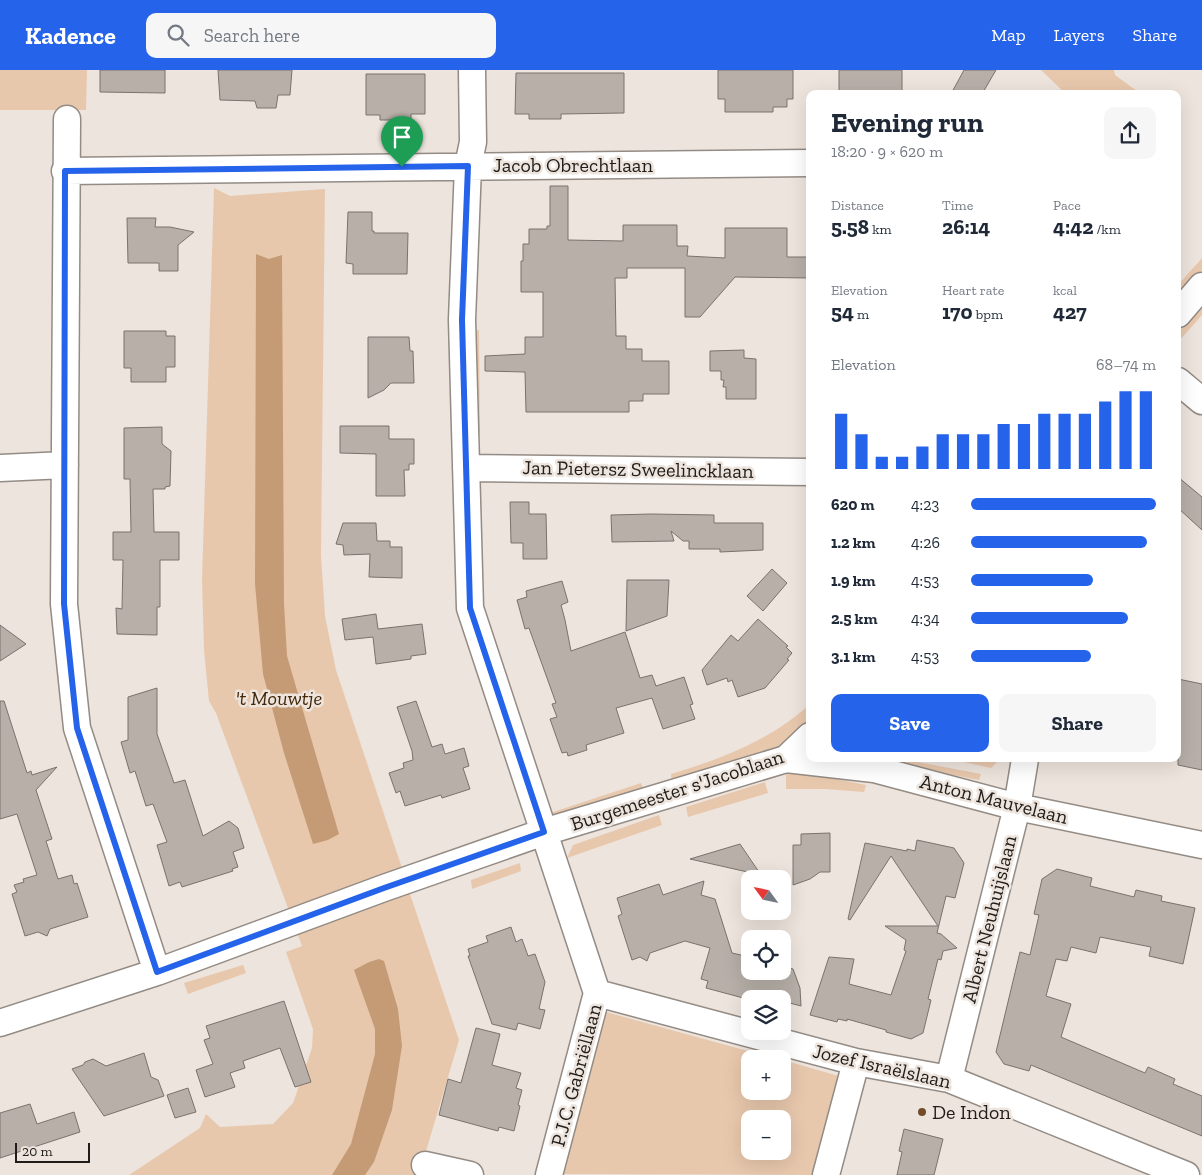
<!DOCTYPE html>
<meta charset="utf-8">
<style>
body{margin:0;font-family:"Zilla Slab",serif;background:#f6f6f7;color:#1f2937;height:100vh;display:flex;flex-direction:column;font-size:19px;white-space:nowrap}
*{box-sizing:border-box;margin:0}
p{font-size:16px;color:#747a83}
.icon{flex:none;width:28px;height:28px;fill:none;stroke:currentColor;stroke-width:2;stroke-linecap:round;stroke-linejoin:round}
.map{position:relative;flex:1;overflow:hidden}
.drawer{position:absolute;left:806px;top:20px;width:375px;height:672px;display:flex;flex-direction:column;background:#fff;border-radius:10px;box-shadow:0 5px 20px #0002}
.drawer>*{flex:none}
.needle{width:32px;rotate:303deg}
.fabs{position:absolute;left:741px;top:800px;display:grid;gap:10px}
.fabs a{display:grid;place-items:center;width:50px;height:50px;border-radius:10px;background:#fff;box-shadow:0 5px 20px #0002;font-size:25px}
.scale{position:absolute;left:15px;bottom:12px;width:75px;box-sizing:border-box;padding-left:5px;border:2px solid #1f1c19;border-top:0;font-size:14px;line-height:18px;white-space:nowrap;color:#1f1c19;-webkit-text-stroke:4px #ede4dd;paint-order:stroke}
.pin{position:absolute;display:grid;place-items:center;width:42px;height:42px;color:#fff;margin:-51px -21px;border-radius:50% 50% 50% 0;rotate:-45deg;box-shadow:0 0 5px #0007}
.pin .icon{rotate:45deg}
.round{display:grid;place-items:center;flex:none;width:52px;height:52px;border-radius:10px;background:#f6f6f7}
.overview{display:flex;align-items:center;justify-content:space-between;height:85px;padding:0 25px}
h1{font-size:28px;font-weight:700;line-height:38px}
.stats{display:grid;grid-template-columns:repeat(3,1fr);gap:8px;height:85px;padding:5px 25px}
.stats div{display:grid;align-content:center}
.stats b{font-size:21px;font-weight:700}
.stats small{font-size:14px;font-weight:400}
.stats p{font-size:14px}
.chart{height:140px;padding:10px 25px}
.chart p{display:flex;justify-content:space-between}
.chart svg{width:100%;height:90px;margin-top:5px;stroke:#2563eb;stroke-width:6}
.primary-button{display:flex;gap:10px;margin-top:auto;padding:10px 25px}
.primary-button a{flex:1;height:58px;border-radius:10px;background:#2563eb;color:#fff;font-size:20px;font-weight:700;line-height:58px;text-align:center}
.primary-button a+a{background:#f6f6f7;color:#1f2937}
ul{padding:0 25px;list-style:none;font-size:16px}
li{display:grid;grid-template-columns:80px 60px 1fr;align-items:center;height:38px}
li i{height:12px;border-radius:6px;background:#2563eb}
header{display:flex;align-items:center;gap:30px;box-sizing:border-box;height:70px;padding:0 25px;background:#2563eb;color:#fff}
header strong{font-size:24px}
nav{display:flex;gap:28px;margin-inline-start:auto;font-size:18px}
.search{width:350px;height:45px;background:#f6f6f7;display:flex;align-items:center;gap:12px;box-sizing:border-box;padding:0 18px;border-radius:10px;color:#747a83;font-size:19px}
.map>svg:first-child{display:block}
.green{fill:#e8c8ad;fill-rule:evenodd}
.water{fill:#c59b76}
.building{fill:#b7afa8;stroke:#7a726c}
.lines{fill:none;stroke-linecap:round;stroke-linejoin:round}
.minor-casing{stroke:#938b84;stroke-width:29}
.minor{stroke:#fff;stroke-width:26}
.route-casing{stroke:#fff;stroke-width:10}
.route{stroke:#2563eb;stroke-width:6}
.poi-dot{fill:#734d29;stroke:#ede4dd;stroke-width:2}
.labels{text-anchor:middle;stroke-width:5;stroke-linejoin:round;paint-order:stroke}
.street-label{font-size:20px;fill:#1f1c19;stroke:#ede4dd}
.park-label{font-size:20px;font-style:italic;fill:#432608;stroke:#ede4dd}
.poi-label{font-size:20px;fill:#1f1c19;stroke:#ede4dd;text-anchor:start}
</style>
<header>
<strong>Kadence</strong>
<div class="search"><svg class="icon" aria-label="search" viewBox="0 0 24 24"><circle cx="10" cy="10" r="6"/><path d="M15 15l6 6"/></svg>Search here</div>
<nav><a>Map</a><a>Layers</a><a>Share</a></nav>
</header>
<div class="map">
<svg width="1202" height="1105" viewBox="0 0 1202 1105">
<rect width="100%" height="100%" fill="#ede4dd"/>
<path class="green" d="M0,0h87l-1,40h-86z
M1041,0h73l1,5 26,19h-75z
M214,118l16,8 95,-7 -4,366 4,61 11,54 66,198 43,-17 3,8 -44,17 55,164 -40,135h-290l71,-47 6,-14 14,13 53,-3 20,-21 19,-55 1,-19 -27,-77 16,-6 -86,-233 -7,-12 -5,-51 -2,-70z
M1202,188v12l-24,28v-13z
M1202,232v13l-23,26 -1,-1v-10z
M479,260l1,103 -7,-2v-100z
M810,634v18l-29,24 -109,38 -1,-10c50,-15 100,-34 139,-70z
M868,689h34l79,15 -2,6z
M950,689h50l-9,9z
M786,699l80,16 -2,7 -39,-3h-39z
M765,712l3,11 -80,24 -2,-10z
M641,713l3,8 -85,28 -12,-5z
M659,745l3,10 -95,33 6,-13z
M520,793l1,8 -49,18 -1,-9z
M243,895l3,8 -58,21 -4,-11z
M606,942l171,47h-27v32h32l1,-31 59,17 -28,98 -251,-1 20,-89zM750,1049h32v32h-32z"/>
<path class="water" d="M256,184l13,5 13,-4 2,348 3,53 52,178 -11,6 -15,4 -29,-91 -21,-79 -8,-90z
M379,889l5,2 14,48 4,37 -10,64 -18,52 -9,13h-33l19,-31 24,-90v-25l-21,-59 15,-8z"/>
<path class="building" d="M100,0h65v23l-65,-1z
M218,0h74l-2,25h-12l-2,13h-19l-2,-7 -35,-1z
M718,0h75v29h-6v8h-14v5h-48v-13h-7z
M839,0h63v24h-63z
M964,0h32l-14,24h-31z
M516,3h108v40l-63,1v5h-32v-5h-14z
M366,4h59v40h-14v6h-31v-5h-14z
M550,116h18v54l55,1v-16h54v21h11l-1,10 38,2v-30h62v29h23v21l-75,-1 -35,40h-15v-49h-58v10h-12l1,58h10v13h16v12h27v33h-26v7h-14v11h-103l-1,-40 -40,-1v-15l40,-2v-17h18v-45h-22v-31h2v-17h6v-15h18v-3h3z
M348,142h24v19h2v2h34l-1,41h-54v-10l-7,-1z
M127,148h29l-1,9h15l24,5 -16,13v26h-19v-8h-31z
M124,261h42v5h9v31h-9v15h-35v-14h-7z
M368,267h41l1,14h3l1,32h-23l-7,7 -16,8z
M744,280v8l12,1v40h-30v-12h-3l1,-7h-3v-9h-11v-20z
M340,356h49v13h25v25h-5v6h-5l1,26h-29v-42l-36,-1z
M162,357v17l9,7 -1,35 -5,1v2h-12l1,43h25v28h-19v47h-3v28l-40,-1 -1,-26 6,1 1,-49h-10v-28h18l-1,-53h-6v-51z
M1178,407l24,20v33l-24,-22z
M510,432h19v12h17l1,45h-24v-16h-12z
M651,444l63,1v8h49v27l-43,2v-3h-31v-8h-6l-12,-10 3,10 -62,1 -1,-27z
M343,453h33l1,18h13v6h12v31l-33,-1 1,-23 -26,1 -1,-10 -7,-1z
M772,499l15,14 -24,28 -16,-15z
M627,510h42l-2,36 -41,15z
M562,511l6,21 -7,3 4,15 6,31 54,-19 15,46 12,-3 4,11 28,-9 9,27 -3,1 5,14 -32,10 -11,-31 -36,10 8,25 -38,12 1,5 -19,6 -1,-4 -5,1 -12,-34 7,-2 -5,-13 4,-1 -27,-75 -4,1 -8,-29 10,-3 -1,-6z
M376,544l2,15 44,-5 4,30 -15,2v3l-35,5 -3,-27 -28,3 -3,-21z
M758,549l30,27 -2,1 6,6 -5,6 2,1 -24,28 -27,9 -6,-17 -4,2 -1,-4 -20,7 -5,-15 29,-35 7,6z
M0,555l26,19 -26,17z
M1178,609l24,5v86l-24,-5z
M157,618v46l17,49 11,-3 18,56 26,-15 9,7 6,20 -11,4 5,15 -6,2 1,2 -51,16 -2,-5 -11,4 -12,-41 10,-3 -14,-38 -7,2 -11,-35 -5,2 -9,-31 7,-2v-43z
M0,631h4l23,72 4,-2 1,4 25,-8 -21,23 16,49 -6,2 12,38 14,-4 2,9 3,-1 11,34 -38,12 -3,7 -9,-4 -13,4 -13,-42 5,-2 -3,-7 10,-3 -1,-3 14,-4 -20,-61 -17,5z
M416,631l16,46 10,-3 3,10 19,-6 5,18 -6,2 7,21 -28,9 -1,-3 -36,11 -5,-15 -4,2 -7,-20 15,-5 -1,-5 10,-3 -1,-9 -15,-44z
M830,763v39h-10l-10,7 -17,6v-40h8v-11z
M917,770l37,8 10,15 -9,35 -9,-2 -9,37 4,1 16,14 -14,3 -2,9 -3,-1 -10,40 3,1 -8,33 -12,6 -25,-7v-2l-39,-11v2l-9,-2 -1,3 -27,-7 19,-58 25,2 -5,25 42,11 15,-44 -2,-1 2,-10 -21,-14h53l-47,-70 -41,64 -2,-1 17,-76 42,8v-2l8,2z
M740,774l21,31 -71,-16z
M1057,799l35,9 -2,8 44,11 2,-7 26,6 -1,5 34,7 -12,56 -34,-8 2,-9 -51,-10 -4,16 -25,-6 -4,14 -11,-2 -10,37 25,8 -10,33 84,36 3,-6 27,12 -2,5 29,12v40l-171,-71 -2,6 -25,-7 -8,-12 24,-100 10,3 9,-40 -5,-1 8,-35z
M704,811l-3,14 14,4 17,54 18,4v14h32v-5l11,3 7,19 1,18 -19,-5v-2h-35l-41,-11 2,-7 -7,-2 9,-31 -25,-7 -35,12 -3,8 -7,-4 -8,3 -14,-44 4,-2 -5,-16 42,-14 4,11z
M511,857l5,15 6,-3 6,17 7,-2 10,28 -6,27 6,1 -5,19 -22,-6 -2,7 -24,-6 -24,-68h2l-2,-7 20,-7 -2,-6z
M284,931l27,81 -16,5 -15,-39 -37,13 2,7 -15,5 5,14 -30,10 -9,-27 17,-6 -9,-24 6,-2 -4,-12z
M476,958l24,6 -8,31 29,8 -5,15 6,2 -4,15 2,1 -6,25 -15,-4 -1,4 -59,-16 9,-36 13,4z
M144,983l7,24 7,3 6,16 -60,20 -32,-47 11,-4 2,-3 8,-3 13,7z
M188,1018l8,24 -21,6 -8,-23z
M30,1034l7,20 37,-12 6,20 -80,26v-45z
M904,1059l39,10 -9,36h-37l5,-23 -3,-1z"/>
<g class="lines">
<defs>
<path id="minor" d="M472,0l1,72 -5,24 -6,154 8,288 127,385 -48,182
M67,49l-3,485 13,124 80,244
M65,101l745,-8
M1178,244l24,-28
M1178,311l24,20
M0,398l65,-3
M466,398l344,4
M786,689l88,10 143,38 185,38
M597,923l259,69 93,17 237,96
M0,953l157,-51 227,-84 160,-56 242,-73 24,-23
M949,1009l68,-272 8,-48
M425,1095l45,10
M826,1105l30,-113"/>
</defs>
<use href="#minor" class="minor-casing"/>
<use href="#minor" class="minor"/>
</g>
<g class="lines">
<defs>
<path id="route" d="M468,96l-6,154 8,288 74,224 -160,56 -227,84 -80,-244 -13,-124 1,-433z"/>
</defs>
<use href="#route" class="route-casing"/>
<use href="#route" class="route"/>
</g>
<circle class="poi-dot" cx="922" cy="1042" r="5"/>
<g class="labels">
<g class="street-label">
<text x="573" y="102">Jacob Obrechtlaan</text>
<text transform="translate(638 399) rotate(1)" y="7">Jan Pietersz Sweelincklaan</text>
<text transform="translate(677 720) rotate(-18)" y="7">Burgemeester s'Jacoblaan</text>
<text transform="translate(994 729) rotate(14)" y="7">Anton Mauvelaan</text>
<text transform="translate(989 849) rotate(-76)" y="7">Albert Neuhuijslaan</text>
<text transform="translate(882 996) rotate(13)" y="7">Jozef Israëlslaan</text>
<text transform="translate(576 1005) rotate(-75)" y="7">P.J.C. Gabriëllaan</text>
</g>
<g class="park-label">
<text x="279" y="635">'t Mouwtje</text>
</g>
<g class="poi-label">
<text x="932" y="1049">De Indon</text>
</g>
</g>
</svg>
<div class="fabs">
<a><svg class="needle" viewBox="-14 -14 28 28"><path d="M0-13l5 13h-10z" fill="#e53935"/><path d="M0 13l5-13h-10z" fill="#747a83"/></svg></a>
<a><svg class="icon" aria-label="locate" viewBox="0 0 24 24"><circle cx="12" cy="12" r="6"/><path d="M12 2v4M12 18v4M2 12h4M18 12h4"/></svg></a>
<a><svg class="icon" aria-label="layers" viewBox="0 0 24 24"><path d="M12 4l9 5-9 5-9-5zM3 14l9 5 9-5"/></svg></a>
<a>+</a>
<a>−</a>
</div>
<div class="scale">20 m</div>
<div class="pin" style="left:402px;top:97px;background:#1e9e55"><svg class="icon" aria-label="arrive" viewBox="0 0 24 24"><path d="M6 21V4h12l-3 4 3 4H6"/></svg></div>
<section class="drawer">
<div class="overview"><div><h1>Evening run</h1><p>18:20 · 9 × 620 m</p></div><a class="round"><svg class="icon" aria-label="share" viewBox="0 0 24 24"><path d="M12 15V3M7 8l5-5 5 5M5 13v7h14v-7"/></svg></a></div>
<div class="stats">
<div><p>Distance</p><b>5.58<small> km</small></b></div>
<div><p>Time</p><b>26:14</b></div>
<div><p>Pace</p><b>4:42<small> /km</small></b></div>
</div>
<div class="stats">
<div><p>Elevation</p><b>54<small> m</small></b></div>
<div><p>Heart rate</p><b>170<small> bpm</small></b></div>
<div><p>kcal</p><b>427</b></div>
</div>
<div class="chart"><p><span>Elevation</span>68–74 m</p>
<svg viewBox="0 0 160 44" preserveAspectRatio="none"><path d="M5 44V17M15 44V27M25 44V38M35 44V38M45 44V33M55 44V27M65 44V27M75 44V27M85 44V22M95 44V22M105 44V17M115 44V17M125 44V17M135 44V11M145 44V6M155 44V6"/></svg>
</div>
<ul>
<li><b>620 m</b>4:23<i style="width:100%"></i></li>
<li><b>1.2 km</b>4:26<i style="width:95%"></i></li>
<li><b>1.9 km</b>4:53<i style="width:66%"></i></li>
<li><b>2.5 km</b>4:34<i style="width:85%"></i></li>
<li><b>3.1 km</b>4:53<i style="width:65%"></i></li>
</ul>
<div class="primary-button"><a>Save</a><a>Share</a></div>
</section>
</div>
